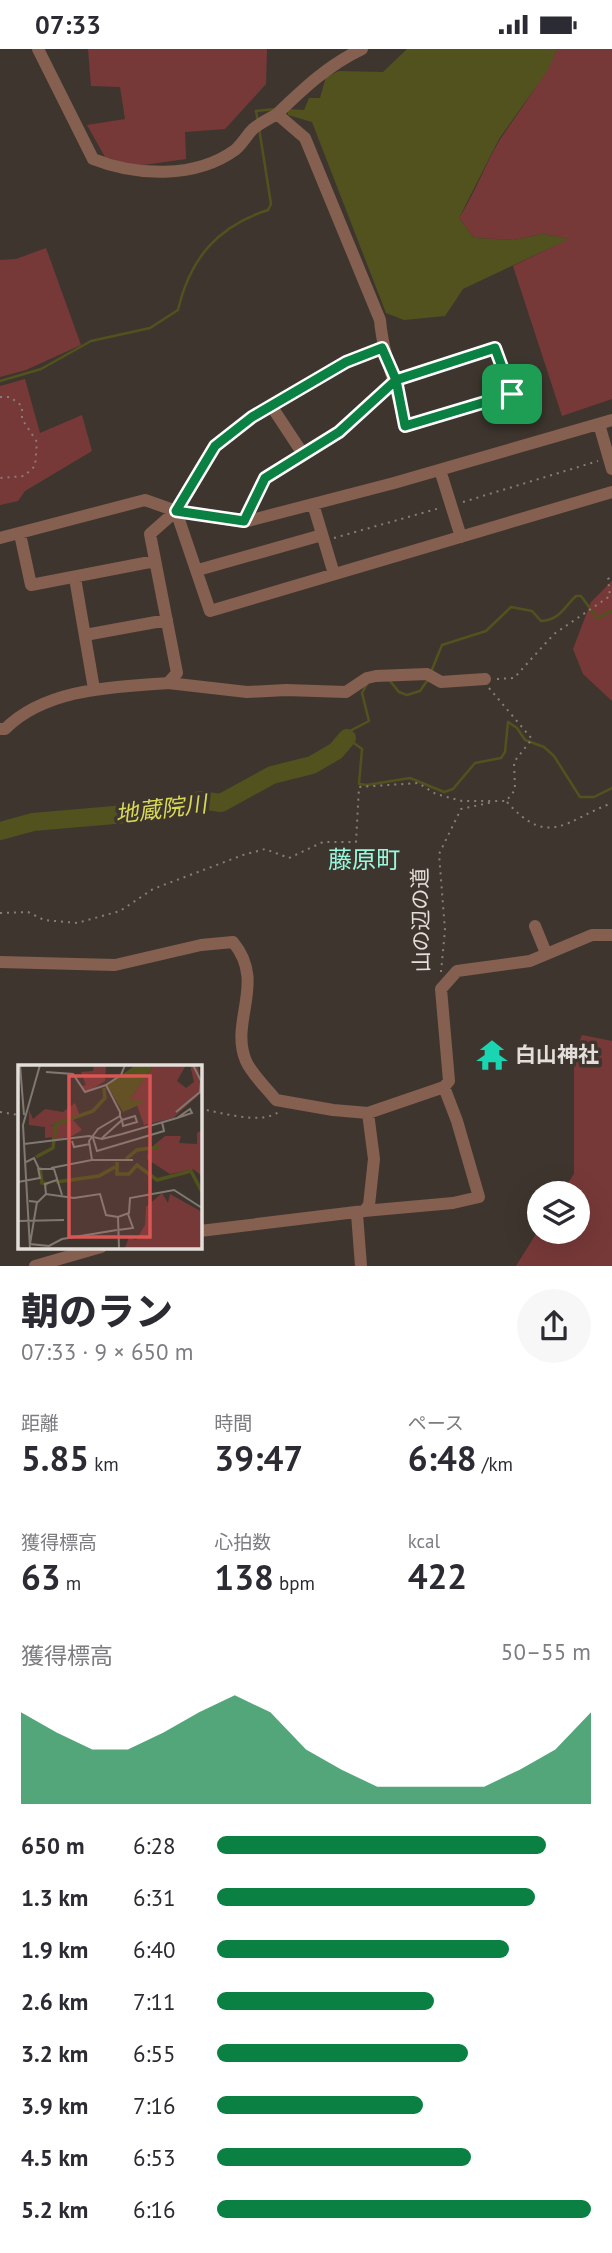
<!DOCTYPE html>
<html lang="ja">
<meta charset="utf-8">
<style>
body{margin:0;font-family:"PT Sans","Noto Sans JP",sans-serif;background:#f7f7f7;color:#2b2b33;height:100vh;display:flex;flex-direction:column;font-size:26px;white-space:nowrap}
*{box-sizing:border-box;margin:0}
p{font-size:23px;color:#7c7c81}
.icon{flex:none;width:38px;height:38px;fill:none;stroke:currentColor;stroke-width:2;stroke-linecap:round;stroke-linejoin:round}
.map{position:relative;height:1217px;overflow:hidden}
.side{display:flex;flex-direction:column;background:#fff;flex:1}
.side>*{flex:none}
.controls{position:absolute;left:527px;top:1132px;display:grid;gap:14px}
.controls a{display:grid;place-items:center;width:63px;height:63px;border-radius:50%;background:#fff;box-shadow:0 7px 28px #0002;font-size:35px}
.pin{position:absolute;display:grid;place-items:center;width:60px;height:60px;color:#fff;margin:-30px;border-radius:14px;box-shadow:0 4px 10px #0006}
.round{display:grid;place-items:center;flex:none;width:74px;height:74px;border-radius:37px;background:#f7f7f7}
.overview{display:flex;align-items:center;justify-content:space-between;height:119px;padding:0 21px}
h1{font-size:38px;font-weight:800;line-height:52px}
.figures{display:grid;grid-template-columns:repeat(3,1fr);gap:10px;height:119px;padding:7px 21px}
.figures div{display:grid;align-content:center}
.figures b{font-size:35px;font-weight:800}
.figures small{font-size:19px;font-weight:400}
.figures p{font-size:19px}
.chart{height:196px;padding:14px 21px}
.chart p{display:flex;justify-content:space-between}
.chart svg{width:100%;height:126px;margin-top:7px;fill:#0b8043;opacity:.7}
ul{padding:0 21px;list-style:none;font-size:23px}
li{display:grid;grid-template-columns:112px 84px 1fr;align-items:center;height:52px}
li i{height:18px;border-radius:9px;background:#0b8043}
.status{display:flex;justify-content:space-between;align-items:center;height:49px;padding:0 35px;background:#fff;direction:ltr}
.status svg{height:19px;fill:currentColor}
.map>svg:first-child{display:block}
.green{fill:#773938}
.water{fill:#51521e}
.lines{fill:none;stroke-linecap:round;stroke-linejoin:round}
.stream{stroke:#51521e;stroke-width:2.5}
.river{stroke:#51521e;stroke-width:18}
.path{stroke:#867f78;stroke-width:2;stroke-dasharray:2 5;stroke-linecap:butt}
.minor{stroke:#856050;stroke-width:12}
.route-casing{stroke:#fff;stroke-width:14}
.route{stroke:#0b8043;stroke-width:9}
.labels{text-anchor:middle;stroke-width:7;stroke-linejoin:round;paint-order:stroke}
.street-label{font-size:21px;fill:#e3ded9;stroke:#3e362e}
.poi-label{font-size:21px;font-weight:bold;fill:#e3ded9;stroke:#3e362e;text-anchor:start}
.water-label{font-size:23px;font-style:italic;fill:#d8d956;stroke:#3e362e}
.quarter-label{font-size:24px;fill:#97f8de;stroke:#3e362e}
.inset-river{fill:none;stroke:#51521e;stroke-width:3.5}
.inset-road{fill:none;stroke:#807972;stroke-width:2}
.view{fill:#d95654;fill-opacity:0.15;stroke:#d95654;stroke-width:3.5}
.inset-edge{fill:none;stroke:#e3ded9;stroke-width:3.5}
</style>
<div class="status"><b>07:33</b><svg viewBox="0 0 49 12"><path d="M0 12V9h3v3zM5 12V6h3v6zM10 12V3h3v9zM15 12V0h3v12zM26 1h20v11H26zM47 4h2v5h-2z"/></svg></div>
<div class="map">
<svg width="612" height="1217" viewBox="0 0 612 1217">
<rect width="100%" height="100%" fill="#3e362e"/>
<path class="green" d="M88,0h179l-1,35 -41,45 -40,3 1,27 -50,7 -31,-9 -18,-32 38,-6 -5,-32 -29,-1z
M557,0h55v350l-50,17 -49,-150 55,-27 -25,-5 -29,6 -40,-2 -15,-20c16,-25 26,-53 40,-77 20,-30 43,-59 58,-92z
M46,199l35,97 -55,25 -26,7v-117l16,-1z
M25,330l15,54 42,-18 10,36 -67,40 -7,10 -18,4v-119z
M612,532v120l-29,-27 -10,-25 18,-47z
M582,986l30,6v225h-96l23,-37v3h39v-39h-17l13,-19v-119z"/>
<path class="water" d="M407,0h150l-9,21 -49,69 -40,79 15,20 40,2 29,-6 26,5 -106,50 -18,27 -41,4 -18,-7 -74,-191 -24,-7v-6l16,1 5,-12h11l6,-21 13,-6 44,1z"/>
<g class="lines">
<path class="stream" d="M258,73l-2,-11 20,-2
M0,332l41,-12 50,-28 59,-13 28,-18c12,-52 40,-84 90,-100l3,-6 -12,-76
M431,623l11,-27 44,-14 25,-24 21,4 9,10c19,-1 23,-14 35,-25h5l16,22 15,-7
M390,632l9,11 8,3 13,-4 9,-13
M367,635l-5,9 7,28 -23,12 1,5 15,11 -3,35 8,1 43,-7 34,14 9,-3 22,-26 26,-5 4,-6 3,-30 9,6 8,12 19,7 10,9 26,41h14l18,-9"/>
<path class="river" d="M0,782l33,-9 116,-10 51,-12 21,3 51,-28 40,-10 24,-14 11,-13"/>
<path class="path" d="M0,348h10l12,9v13l15,23 -2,24 -11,10 -24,2
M463,453l135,-41
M334,489l106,-30
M497,630l17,-1 40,-44 56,-38 -2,-17 4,-3
M489,639l43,51 -18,23 1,28 -8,10
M507,753c42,47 59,18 105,1
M0,864l28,-1 16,8 33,3 43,-12 33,-22 90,-34 22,-6 24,9 34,-16h33l3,-55 59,-4 18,11 26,7h44
M441,923l4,-42 -6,-76 22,-45 32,-7
M200,1060c22,3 61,17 80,2
M0,1063l19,3"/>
<path class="minor" d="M38,0l55,110c43,17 102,20 142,-9 7,-6 12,-15 18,-21 7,-6 16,-10 24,-15l28,24 75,182c3,36 18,70 25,106l107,-32 -17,-46 -99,32 -57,52 -74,46 -21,44
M277,65c26,-25 51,-49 85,-65
M272,358l31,47
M599,375l13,45
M440,421l21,67
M313,455l21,70
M176,462l34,100 402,-119
M20,485l11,51 124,-24
M0,489l145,-38 31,11 68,11 150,-39 218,-63
M198,521l124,-35
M75,529l19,111
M85,586l82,-15
M168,634l79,9 39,-2 60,2 21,-14 9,-2 51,-2 14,8 44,-3
M0,680h5c41,-41 109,-42 163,-46l9,-10 -27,-139 26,-23 39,-65 37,-29 94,-55 36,-15
M535,877l11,27
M0,913l115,3 86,-20 32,-3c34,41 -4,79 13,119 6,14 21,27 30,39l57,10 35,3 76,-26 5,-6 -8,-92 16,-18 73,-10 62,-26h20
M364,1162l89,-8 26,-6 -22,-76 -13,-34
M357,1165l4,52
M200,1182l164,-20 5,-6 5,-46 -6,-46
M35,1217l66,-19"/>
</g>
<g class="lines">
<defs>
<path id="route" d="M512,345l-17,-46 -99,32 -57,52 -74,46 -21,43 -68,-10 39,-65 37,-29 94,-55 36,-14 14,32 9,46 107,-32"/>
</defs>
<use href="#route" class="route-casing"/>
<use href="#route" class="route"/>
</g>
<defs>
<symbol id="temple-bare" viewBox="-9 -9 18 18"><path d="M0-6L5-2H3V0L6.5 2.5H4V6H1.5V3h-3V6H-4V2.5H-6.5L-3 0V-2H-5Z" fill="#19d5b2" stroke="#3e362e" stroke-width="2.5" paint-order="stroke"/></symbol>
</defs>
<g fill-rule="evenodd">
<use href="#temple-bare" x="470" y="984" width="44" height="44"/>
</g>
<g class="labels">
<g class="street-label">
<text transform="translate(421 871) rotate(-91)" y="7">山の辺の道</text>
</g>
<g class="poi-label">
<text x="515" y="1013">白山神社</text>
</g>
<g class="water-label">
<text transform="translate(161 760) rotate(-7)" y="8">地蔵院川</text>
</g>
<g class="quarter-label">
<text x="364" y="819">藤原町</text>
</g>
</g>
<g transform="translate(18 1016)">
<rect width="184" height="184" fill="#3e362e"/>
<path d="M76,0h12l-1,16 -18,11 -6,-6 5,-1 -5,-13 12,-1zM136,0h32l-9,16 9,7 8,-6 -4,-17h8l4,27 -29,26 -29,7 -7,-20 6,-3 -13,-3zM57,38l5,13 -33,11 26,-7 9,10 -10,6 -20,5v-4l-7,1v-11l-16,-2v-15l4,9 12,-10 18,3zM184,65v46l-9,-7 -23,5 -23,-15 1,-9 17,-14h16l-2,7 18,1v-11zM144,128l6,10 2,-9 32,18v36h-77l4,-11 7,3 9,-15 1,-18z" fill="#773938"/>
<path d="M118,0h18l-24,34 15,3 -22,10 -16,-27z" fill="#51521e"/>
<path class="inset-river" d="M18,92l17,-9 3,-24 37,-13 12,-13 -1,-10M108,94l11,-9 22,-3M99,97v12h12l8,-9 20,15 34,-9 11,21M22,102l2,16 6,1M38,117l43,-6 16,-9"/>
<path class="inset-road" d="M2,0l4,50M28,7l27,2 12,18 21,-7 14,27v4l2,4 1,6 14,-4 -2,-6 -13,4 -20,18M88,20l15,-10 4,-10M158,47l24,-20 1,-11 -8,-16M75,73l4,13 67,-20 -2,-9M54,76l2,6 16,-3M6,79l65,-8 13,3 20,-5 55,-16 15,-5 -2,-4 -13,9M74,95h41M8,97l8,-4 5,11h15l8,26M33,103l41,-8 -3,-19 9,-12 22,-13M0,117l22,-4 -2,-10M28,129l-1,-10 12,-4M11,136l9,1 8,-8 28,4 26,-4 6,21 12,2 11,-4 1,-15 44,-8 28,18M19,137l-7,42 19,2 13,-7 55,-9M100,152l1,31M0,156l46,-1M100,165l15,-2 -5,-14M12,183l-7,-123 17,-60"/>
<path class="view" d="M51,11h81v161h-81z"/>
<rect width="184" height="184" class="inset-edge"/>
</g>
</svg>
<div class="controls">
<a><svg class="icon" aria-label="layers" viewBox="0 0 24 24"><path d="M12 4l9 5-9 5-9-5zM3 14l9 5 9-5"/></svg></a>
</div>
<div class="pin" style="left:512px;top:345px;background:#1e9e55"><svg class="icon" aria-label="arrive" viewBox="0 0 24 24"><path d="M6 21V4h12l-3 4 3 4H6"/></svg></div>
</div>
<section class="side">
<div class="overview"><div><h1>朝のラン</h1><p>07:33 · 9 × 650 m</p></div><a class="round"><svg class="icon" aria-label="share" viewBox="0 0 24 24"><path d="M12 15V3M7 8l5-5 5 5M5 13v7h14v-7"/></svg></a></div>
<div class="figures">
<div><p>距離</p><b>5.85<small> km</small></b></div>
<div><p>時間</p><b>39:47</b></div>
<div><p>ペース</p><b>6:48<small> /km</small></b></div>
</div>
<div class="figures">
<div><p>獲得標高</p><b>63<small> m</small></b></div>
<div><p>心拍数</p><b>138<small> bpm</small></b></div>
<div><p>kcal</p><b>422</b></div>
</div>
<div class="chart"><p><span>獲得標高</span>50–55 m</p>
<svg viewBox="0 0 160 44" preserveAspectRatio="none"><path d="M0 44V12L10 19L20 25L30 25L40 19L50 12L60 6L70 12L80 25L90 32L100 38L110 38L120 38L130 38L140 32L150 25L160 12V44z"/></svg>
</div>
<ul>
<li><b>650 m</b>6:28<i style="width:88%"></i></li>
<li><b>1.3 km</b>6:31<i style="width:85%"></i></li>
<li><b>1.9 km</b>6:40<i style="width:78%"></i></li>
<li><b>2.6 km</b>7:11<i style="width:58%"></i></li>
<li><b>3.2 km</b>6:55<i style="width:67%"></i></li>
<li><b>3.9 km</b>7:16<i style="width:55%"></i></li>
<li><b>4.5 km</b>6:53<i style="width:68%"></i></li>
<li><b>5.2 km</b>6:16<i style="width:100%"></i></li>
</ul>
</section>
